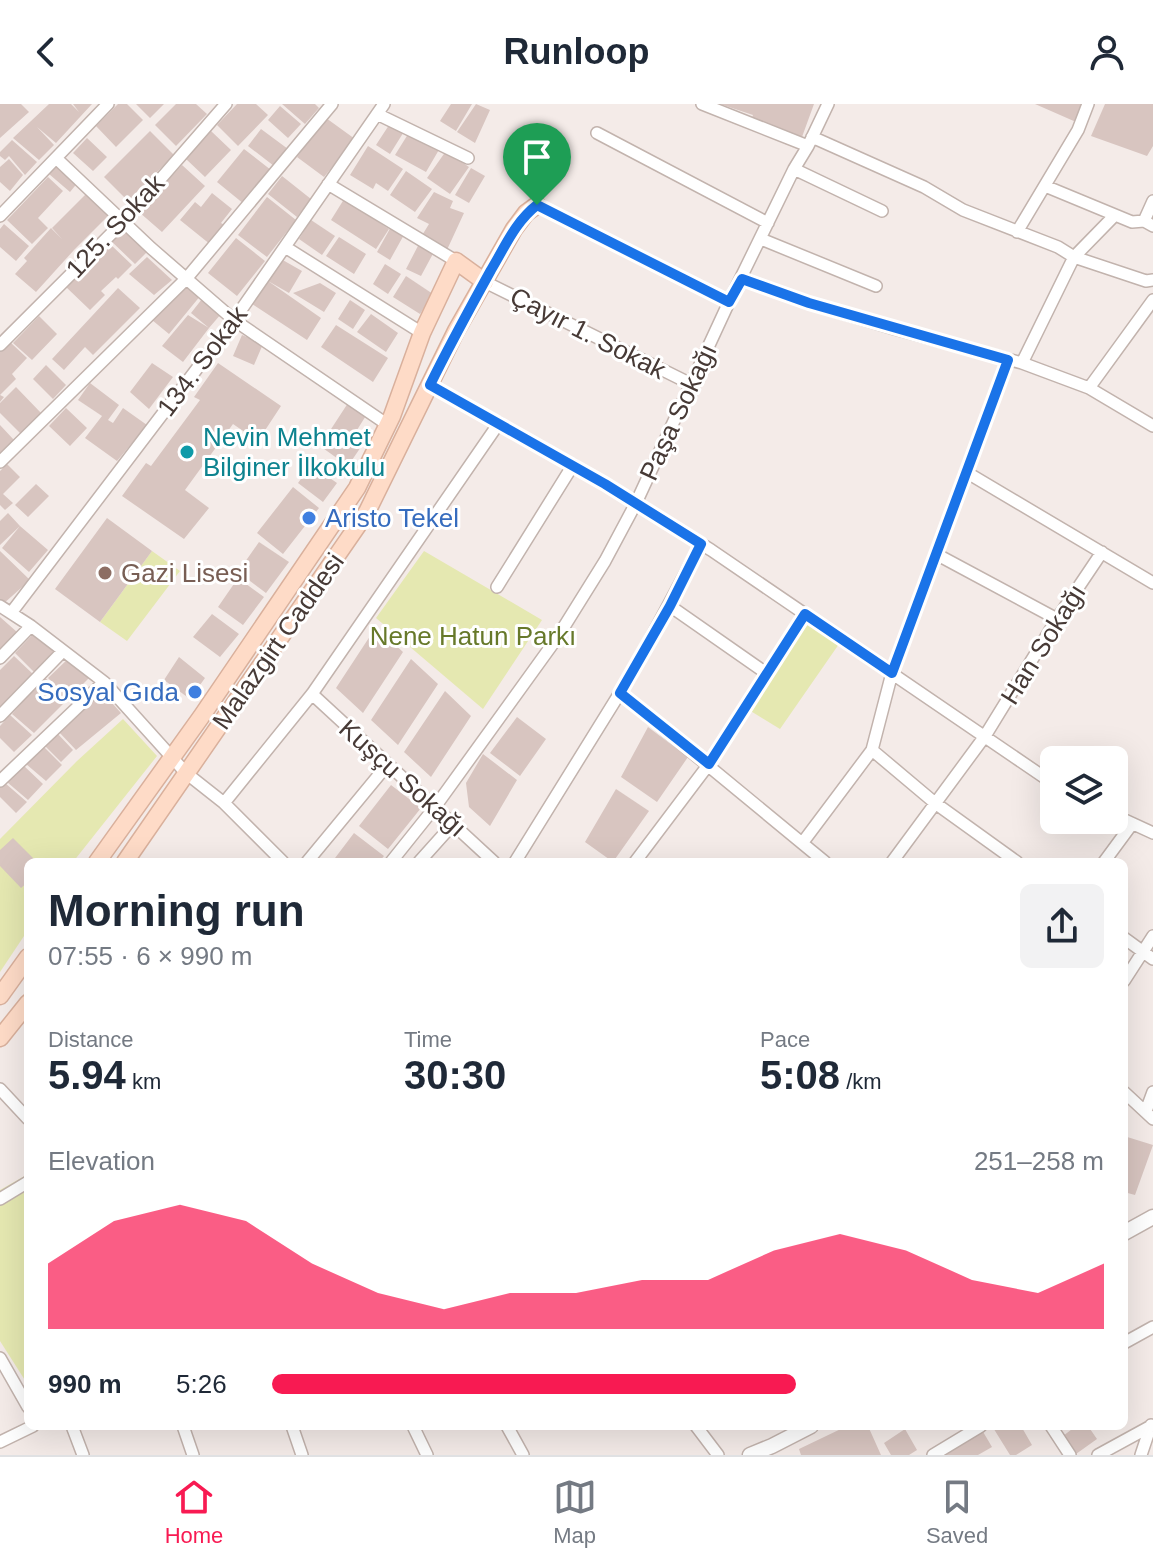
<!DOCTYPE html>
<meta charset="utf-8">
<style>
body{margin:0;font-family:Helvetica,sans-serif;background:#f2f2f3;color:#1f2937;height:100vh;display:flex;flex-direction:column;font-size:30px;white-space:nowrap}
*{box-sizing:border-box;margin:0}
p{font-size:26px;color:#747a83}
.icon{flex:none;width:44px;height:44px;fill:none;stroke:currentColor;stroke-width:2;stroke-linecap:round;stroke-linejoin:round}
.map{position:relative;flex:1;overflow:hidden}
.side{position:absolute;left:24px;top:754px;width:1104px;height:572px;display:flex;flex-direction:column;background:#fff;border-radius:12px;box-shadow:0 8px 32px #0002}
.side>*{flex:none}
.fabs{position:absolute;left:1040px;top:642px;display:grid;gap:16px}
.fabs a{display:grid;place-items:center;width:88px;height:88px;border-radius:12px;background:#fff;box-shadow:0 8px 32px #0002;font-size:40px}
.pin{position:absolute;display:grid;place-items:center;width:68px;height:68px;color:#fff;margin:-82px -34px;border-radius:50% 50% 50% 0;rotate:-45deg;box-shadow:0 0 8px #0007}
.pin .icon{rotate:45deg}
.round{display:grid;place-items:center;flex:none;width:84px;height:84px;border-radius:12px;background:#f2f2f3}
.summary{display:flex;align-items:center;justify-content:space-between;height:136px;padding:0 24px}
h1{font-size:44px;font-weight:700;line-height:60px}
.metrics{display:grid;grid-template-columns:repeat(3,1fr);gap:12px;height:136px;padding:8px 24px}
.metrics div{display:grid;align-content:center}
.metrics b{font-size:40px;font-weight:700}
.metrics small{font-size:22px;font-weight:400}
.metrics p{font-size:22px}
.chart{height:224px;padding:16px 24px}
.chart p{display:flex;justify-content:space-between}
.chart svg{width:100%;height:144px;margin-top:8px;fill:#f81a52;opacity:.7}
ul{padding:0 24px;list-style:none;font-size:26px}
li{display:grid;grid-template-columns:128px 96px 1fr;align-items:center;height:60px}
li i{height:20px;border-radius:10px;background:#f81a52}
header{display:flex;justify-content:space-between;align-items:center;height:104px;padding:0 24px;background:#fff;font-size:36px;font-weight:700}
.tab-bar{display:flex;justify-content:space-around;align-items:center;height:112px;border-top:2px solid #e0e1e3;background:#fff;font-size:22px;color:#747a83}
.tab-bar a{display:grid;justify-items:center;gap:4px}
.tab-bar .current{color:#f81a52}
.map>svg:first-child{display:block}
.green{fill:#e5e8b1}
.building{fill:#d8c5c0}
.lines{fill:none;stroke-linecap:round;stroke-linejoin:round}
.minor-casing{stroke:#c2b3ad;stroke-width:14}
.tertiary-casing{stroke:#c2b3ad;stroke-width:17}
.secondary-casing{stroke:#d9b09c;stroke-width:19}
.minor{stroke:#fff;stroke-width:11}
.tertiary{stroke:#fff;stroke-width:14}
.secondary{stroke:#fedbc7;stroke-width:16}
.route-casing{stroke:#fff;stroke-width:16}
.route{stroke:#1a73e8;stroke-width:10}
.culture-dot{fill:#0f9aa8;stroke:#fff;stroke-width:3}
.shop-dot{fill:#3f7fe0;stroke:#fff;stroke-width:3}
.education-dot{fill:#8d6e63;stroke:#fff;stroke-width:3}
.labels{text-anchor:middle;stroke-width:6;stroke-linejoin:round;paint-order:stroke}
.street-label{font-size:26px;fill:#473a36;stroke:#fff}
.culture-label{font-size:26px;fill:#0d838f;stroke:#fff;text-anchor:start}
.shop-label{font-size:26px;fill:#366cbe;stroke:#fff;text-anchor:start}
.education-label{font-size:26px;fill:#785e54;stroke:#fff;text-anchor:start}
.park-label{font-size:26px;fill:#67792a;stroke:#fff}
</style>
<header><svg class="icon" aria-label="back" viewBox="0 0 24 24"><path d="M15 5l-7 7 7 7"/></svg>Runloop<svg class="icon" aria-label="person" viewBox="0 0 24 24"><circle cx="12" cy="8" r="4"/><path d="M4 21q1-7 8-7t8 7"/></svg></header>
<div class="map">
<svg width="1153" height="1351" viewBox="0 0 1153 1351">
<rect width="100%" height="100%" fill="#f4ebe8"/>
<path class="green" d="M152,447l28,20 -53,70 -27,-19z
M424,447l118,69 -59,89 -107,-91z
M804,520h6l29,20 -59,85 -31,-19z
M123,615l34,37 -84,106h-45v68l-28,42v-133l77,-78z
M28,1070v211l-28,-44v-151z"/>
<path class="building" d="M0,0h21l8,8 -29,26z
M49,0h22l8,8 -6,-8h19l-36,39 -19,-16 17,18 -15,15 -26,-22z
M118,0h9l16,16 -27,27 -20,-21z
M136,0h28l-14,14z
M176,0h20l11,10 -31,32 -21,-21z
M237,0h19l12,11 -30,31 -21,-21z
M282,0h33l4,4 -14,16z
M451,0h21l-16,27 -16,-10z
M476,0l14,6 -15,33 -18,-11z
M720,0h94l-12,33 -50,-19 1,-3z
M1035,0h48l-7,18z
M1105,0h48v42l-6,10 -56,-20z
M280,2l21,18 -13,14 -20,-18z
M326,14l29,21 -31,38 -27,-20z
M391,18l14,8 -15,24 -14,-9z
M261,25l27,20 -14,17 -26,-20z
M150,27l24,24 -46,46 -24,-24z
M211,27l20,19 -26,27 -19,-18z
M410,27l30,17 -14,24 -31,-17z
M87,34l20,19 -14,14 -20,-18z
M12,36l25,22 -12,13 -16,-19 -4,4 -5,-4v-4z
M368,42l35,23 -15,22 -12,-8 -3,6 -23,-14z
M244,45l27,21 -27,34 -27,-22z
M446,47l23,16 -19,27 -23,-16z
M9,55l14,16 -13,16 -10,-9v-15z
M59,59l20,18 -9,11 -21,-18z
M182,61l23,21 -43,46 -23,-20z
M471,64l14,8 -16,27 -14,-8z
M406,67l26,18 -17,23 -25,-17z
M282,72l29,23 -14,18 -29,-23z
M48,73l15,14 -25,27 10,10 -16,16 -25,-24z
M434,88l19,9 -3,7 14,5 -18,39 -25,-15 8,-13 -12,-6z
M212,89l20,16 -11,14 5,3 -15,19 -31,-25 15,-18 6,5z
M86,90l22,22 -34,34 -38,42 -21,-18 12,-13 -3,-3 27,-30 11,11 -10,-11z
M346,92l30,19 -2,4 15,10 -13,20 -45,-29z
M267,93l29,23 -29,37 -29,-22z
M311,116l24,16 -13,19 -23,-16z
M125,119l26,25 -16,16 -26,-25z
M4,120l25,22 -13,15 -16,-14v-18z
M392,121l13,8 -15,27 -13,-8z
M339,133l27,17 -12,20 -28,-18z
M236,134l29,23 -28,35 -29,-23z
M420,138l15,8 -14,26 -15,-7z
M109,139l23,22 -14,14 -2,-2 -15,14 4,4 -15,15 -24,-23z
M147,153l25,23 -18,15 -25,-21z
M281,155l21,12 -13,22 -21,-12z
M385,160l16,10 -13,20 -15,-10z
M406,172l27,18 -13,20 -27,-17z
M268,177l53,37 -14,22 -55,-36z
M186,179l15,12 -32,39 -17,-14z
M320,179l16,10 -12,19 -31,-19z
M118,184l22,20 -47,47 -8,-8 -21,23 -12,-11z
M202,195l19,15 -12,14 -18,-15z
M350,196l15,10 -12,19 -15,-10z
M371,210l27,19 -12,19 -29,-20z
M188,211l21,13 -26,34 -21,-16z
M39,212l18,18 -25,26 -19,-17z
M336,221l52,33 -15,24 -52,-35z
M242,231l21,9 -9,21 -21,-9z
M10,238l17,16 -15,16 4,5 -16,16 4,2 -4,5v-50z
M152,259l21,14 -24,32 -19,-17z
M218,259l63,43 -23,35 -25,-17 -48,66 24,18 -25,31 -62,-43 24,-33 5,3 49,-66 -6,-3z
M46,261l20,20 -13,14 -20,-20z
M90,279l29,22 -11,15 5,3 10,-15 24,17 -30,36 -32,-23 17,-22 -24,-16z
M16,283l26,27 -21,20 -21,-21v-10z
M348,299l19,11 -10,16 10,8 -19,28 -28,-20z
M66,304l21,20 -17,18 -21,-20z
M0,321l14,15 -14,13z
M7,360l13,13 -17,17 10,9 -8,7 -5,-5v-34z
M311,361l26,18 -14,19 -25,-19z
M36,380l13,12 -21,21 -13,-12z
M293,383l26,21 -36,46 -26,-21z
M8,409l12,13 -20,19v-24z
M107,414l45,33 -52,71 -45,-33z
M20,422l28,24 -19,22 -27,-24z
M259,438l30,20 -23,31 -28,-21z
M0,447l30,29 -28,25 -2,-2z
M238,474l26,19 -21,28 -25,-18z
M212,510l27,20 -19,23 -27,-20z
M0,513l17,15 -17,18z
M376,523l27,25 -40,61 -27,-25z
M36,527l20,18 -22,23 -19,-19z
M14,552l20,19 -34,34v-39z
M70,553l20,20 -56,56 -22,-19 32,-37 19,16 -15,-15z
M179,553l26,21 -15,21 -26,-19z
M411,555l27,25 -40,61 -27,-25z
M445,587l26,25 -40,61 -27,-25z
M103,589l18,20 -45,37 -18,-19z
M10,611l22,20 -18,17 -14,-14v-12z
M517,613l29,22 -26,37 -30,-23z
M648,623l40,30 -31,45 -36,-25z
M57,629l16,17 -12,12 -17,-17z
M43,642l19,19 -16,16 -20,-17z
M483,650l34,26 -27,46 -21,-19 -3,-24z
M23,661l20,19 -15,16 -21,-18z
M5,679l22,19 -11,11 -16,-16v-9z
M391,681l30,23 -33,41 -29,-23z
M616,685l33,22 -36,51 -28,-20z
M354,729l30,23 -5,6h-47z
M13,734l24,24h-9v20l-7,6 -21,-22v-16z
M1124,1032l29,9 -18,50 -11,-3z
M847,1322h21l13,29h-80l-2,-6z
M992,1322h29l11,19 -16,10h-6z
M1076,1322h12l9,13 -21,15 -13,-18z
M905,1325l12,21 -8,5h-18l-7,-12z
M982,1326l10,17 -14,8h-32l-2,-3z"/>
<g class="lines">
<defs>
<path id="minor" d="M702,0l106,42
M377,10l91,44
M597,29l171,90
M812,33l112,50 39,23 95,37 16,10 -52,106
M56,54l95,90 83,72 154,105
M794,65l88,42
M328,80l128,77
M1045,82l87,36 12,-1 9,5
M537,101l192,97
M1115,111l-41,42 72,24 7,-1
M0,112l108,-112
M1144,117l9,-20
M1017,128l61,-102 10,-26
M761,135l115,47
M285,143l137,86
M742,175l67,24 86,26 127,34 67,25 64,38
M485,178l206,102
M0,241l123,-123 103,-118
M430,281l175,99 106,66 343,234
M1089,284l64,-88
M0,358l186,-183 146,-175
M966,368l187,111
M936,450l121,65
M497,483l76,-122
M0,502l31,20 73,56 82,91 38,30 59,59
M670,502l96,67
M11,509l223,-293 150,-216
M0,554l31,-32
M620,589l205,169
M312,590l182,168
M0,612l63,-65
M872,646l63,53 82,59
M0,677l104,-99
M224,699l88,-109 187,-271
M1114,711l39,18
M803,738l69,-92 20,-77 116,-313
M307,758l81,-98
M391,758l44,-55 122,-169 48,-77 31,-58 93,-201 65,-133 14,-23 20,-42
M419,758l35,-39
M515,758l116,-187 70,-131
M635,758l74,-98 96,-150
M892,758l93,-126 72,-117 45,-67
M1104,758l28,-38
M1124,834l29,21
M1124,877l29,-45
M0,985l28,30
M1124,988l29,27
M1146,1007l7,-19
M0,1095l28,-17
M1124,1239l29,-16
M0,1254l28,49
M72,1322l11,29
M183,1322l10,29
M292,1322l10,29
M413,1322l14,29
M507,1322l16,29
M696,1322l22,29
M1051,1322l19,29
M0,1338l33,-16
M933,1351l48,-29
M1098,1351l53,-29
M1141,1351l10,-30"/>
<path id="tertiary" d="M1124,1129l29,-16
M750,1351l22,-9 39,-20"/>
<path id="secondary" d="M97,758l104,-145 156,-229 35,-72 30,-83 34,-72 29,21
M125,758l242,-350 89,-181 58,-102 12,-16 11,-8
M0,892l28,-39
M0,934l28,-35"/>
</defs>
<use href="#minor" class="minor-casing"/>
<use href="#tertiary" class="tertiary-casing"/>
<use href="#secondary" class="secondary-casing"/>
<use href="#minor" class="minor"/>
<use href="#tertiary" class="tertiary"/>
<use href="#secondary" class="secondary"/>
</g>
<g class="lines">
<defs>
<path id="route" d="M537,101l192,97 13,-23 67,24 199,57 -116,313 -87,-59 -96,150 -89,-71 50,-87 31,-62 -96,-60 -175,-99c19,-39 40,-77 61,-115 14,-23 24,-48 46,-65z"/>
</defs>
<use href="#route" class="route-casing"/>
<use href="#route" class="route"/>
</g>
<circle class="culture-dot" cx="187" cy="348" r="8"/>
<g class="shop-dot">
<circle cx="309" cy="414" r="8"/>
<circle cx="195" cy="588" r="8"/>
</g>
<circle class="education-dot" cx="105" cy="469" r="8"/>
<g class="labels">
<g class="street-label">
<text transform="translate(115 122) rotate(-47)" y="9">125. Sokak</text>
<text transform="translate(588 229) rotate(27)" y="9">Çayır 1. Sokak</text>
<text transform="translate(202 257) rotate(-53)" y="9">134. Sokak</text>
<text transform="translate(678 308) rotate(-65)" y="9">Paşa Sokağı</text>
<text transform="translate(278 537) rotate(-55)" y="9">Malazgirt Caddesi</text>
<text transform="translate(1043 540) rotate(-58)" y="9">Han Sokağı</text>
<text transform="translate(403 674) rotate(42)" y="9">Kuşçu Sokağı</text>
</g>
<g class="culture-label">
<text x="203" y="342">Nevin Mehmet<tspan x="203" dy="30">Bilginer İlkokulu</tspan></text>
</g>
<g class="shop-label">
<text x="325" y="423">Aristo Tekel</text>
<text x="179" y="597" text-anchor="end">Sosyal Gıda</text>
</g>
<g class="education-label">
<text x="121" y="478">Gazi Lisesi</text>
</g>
<g class="park-label">
<text x="473" y="541">Nene Hatun Parkı</text>
</g>
</g>
</svg>
<div class="fabs">
<a><svg class="icon" aria-label="layers" viewBox="0 0 24 24"><path d="M12 4l9 5-9 5-9-5zM3 14l9 5 9-5"/></svg></a>
</div>
<div class="pin" style="left:537px;top:101px;background:#1e9e55"><svg class="icon" aria-label="arrive" viewBox="0 0 24 24"><path d="M6 21V4h12l-3 4 3 4H6"/></svg></div>
<section class="side">
<div class="summary"><div><h1>Morning run</h1><p>07:55 · 6 × 990 m</p></div><a class="round"><svg class="icon" aria-label="share" viewBox="0 0 24 24"><path d="M12 15V3M7 8l5-5 5 5M5 13v7h14v-7"/></svg></a></div>
<div class="metrics">
<div><p>Distance</p><b>5.94<small> km</small></b></div>
<div><p>Time</p><b>30:30</b></div>
<div><p>Pace</p><b>5:08<small> /km</small></b></div>
</div>
<div class="chart"><p><span>Elevation</span>251–258 m</p>
<svg viewBox="0 0 160 44" preserveAspectRatio="none"><path d="M0 44V24L10 11L20 6L30 11L40 24L50 33L60 38L70 33L80 33L90 29L100 29L110 20L120 15L130 20L140 29L150 33L160 24V44z"/></svg>
</div>
<ul>
<li><b>990 m</b>5:26<i style="width:63%"></i></li>
</ul>
</section>
</div>
<nav class="tab-bar">
<a class="current"><svg class="icon" aria-label="home" viewBox="0 0 24 24"><path d="M3 11l9-7 9 7M6 9v11h12V9"/></svg>Home</a>
<a><svg class="icon" aria-label="map" viewBox="0 0 24 24"><path d="M3 6l6-2 6 2 6-2v14l-6 2-6-2-6 2zM9 4v14M15 6v14"/></svg>Map</a>
<a><svg class="icon" aria-label="saved" viewBox="0 0 24 24"><path d="M7 4h10v16l-5-4-5 4z"/></svg>Saved</a>
</nav>
